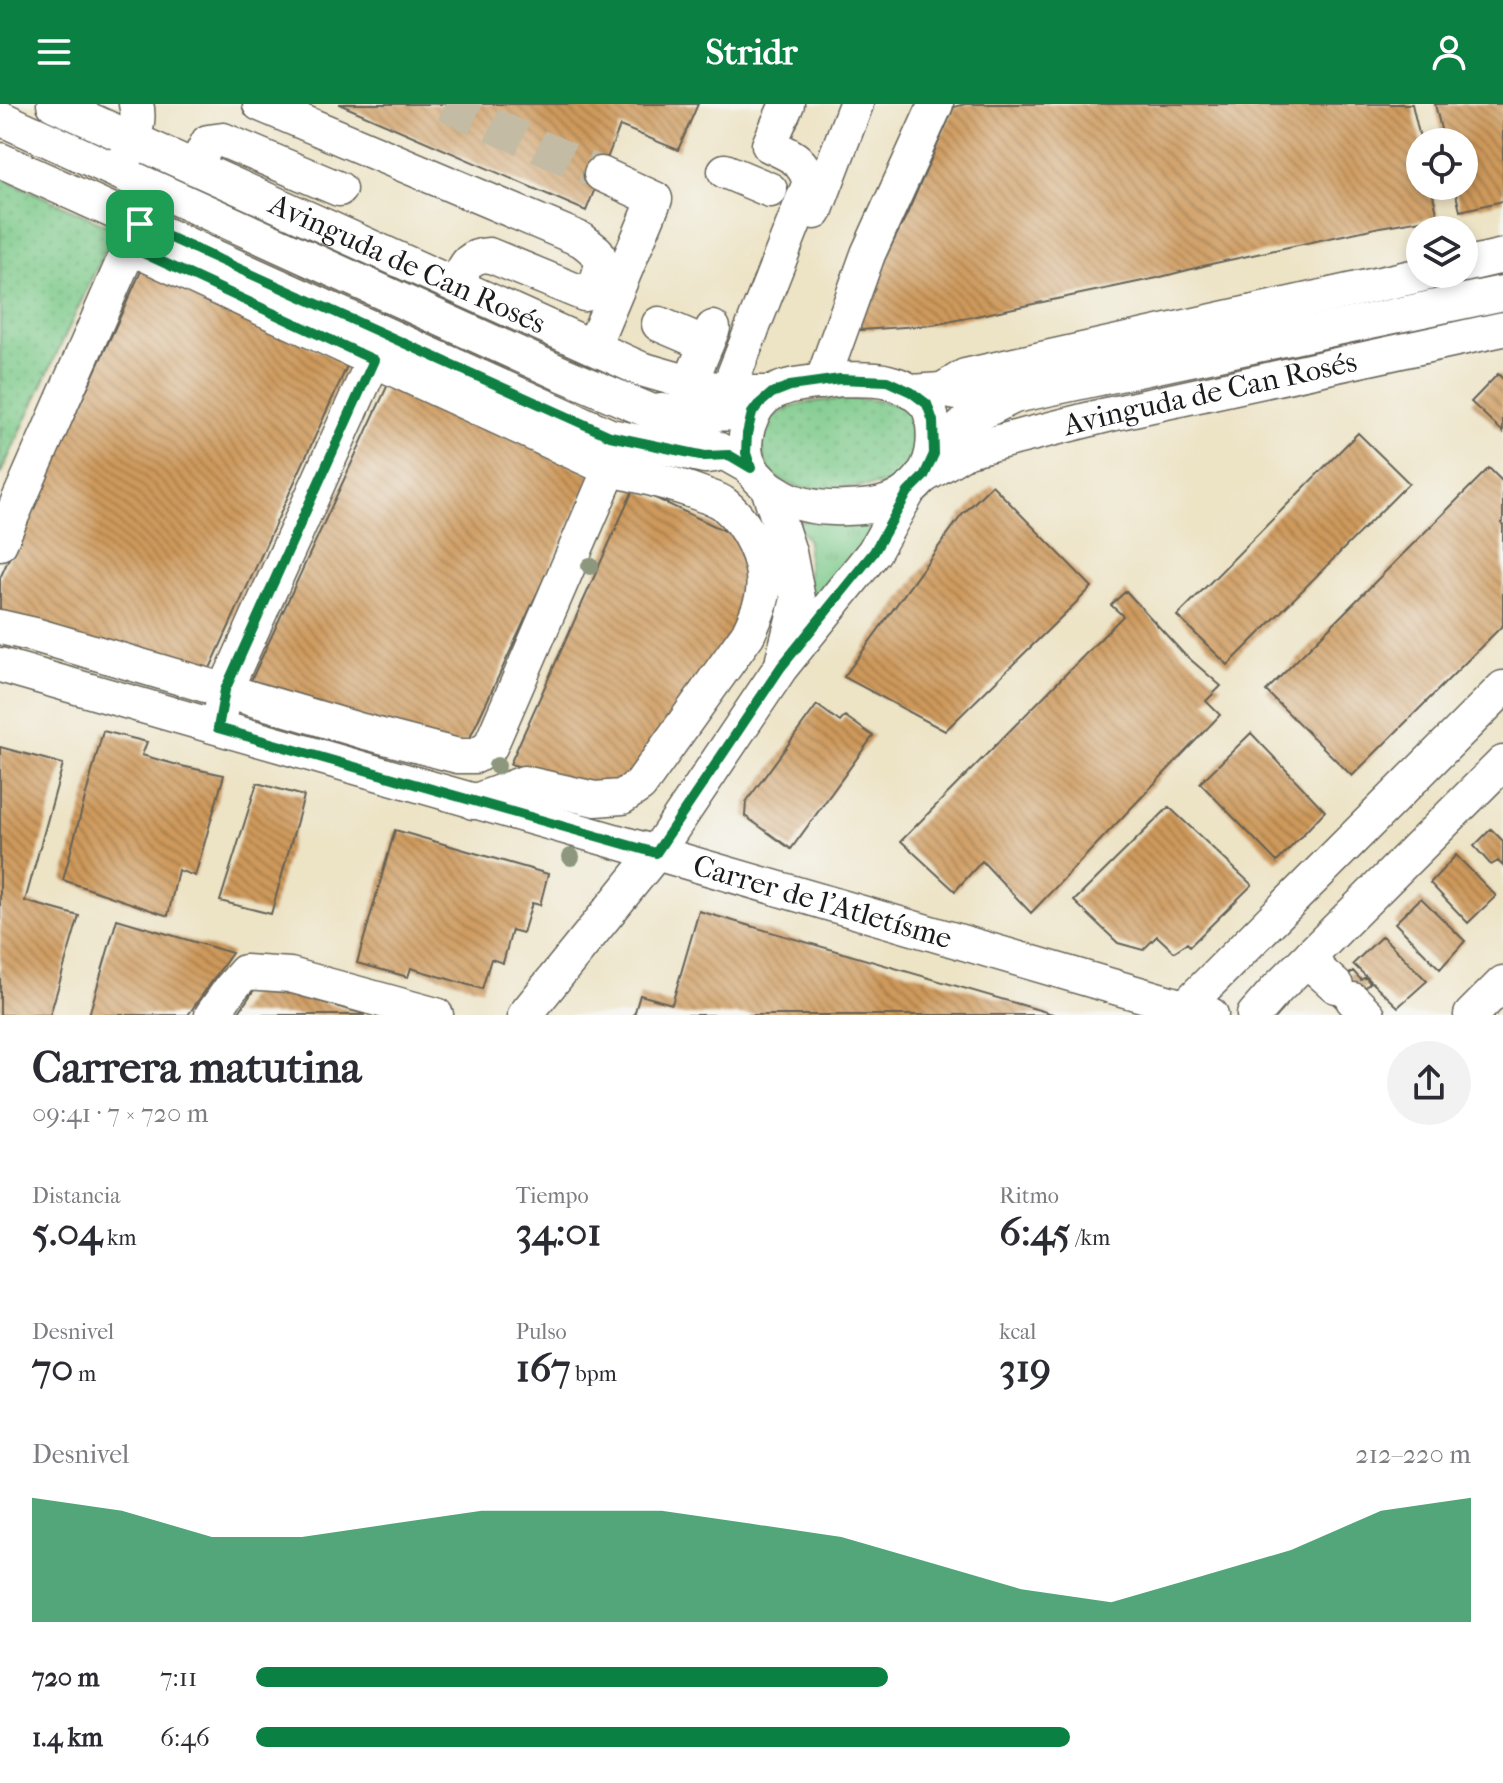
<!DOCTYPE html>
<html lang="es">
<meta charset="utf-8">
<style>
body{margin:0;font-family:"IM FELL French Canon",serif;background:#f2f2f3;color:#2b2b33;height:100vh;display:flex;flex-direction:column;font-size:30px;white-space:nowrap}
*{box-sizing:border-box;margin:0}
p{font-size:26px;color:#7c7c81}
.icon{flex:none;width:44px;height:44px;fill:none;stroke:currentColor;stroke-width:2;stroke-linecap:round;stroke-linejoin:round}
.map{position:relative;height:911px;overflow:hidden}
.side{display:flex;flex-direction:column;background:#fff;flex:1}
.side>*{flex:none}
.buttons{position:absolute;left:1406px;top:24px;display:grid;gap:16px}
.buttons a{display:grid;place-items:center;width:72px;height:72px;border-radius:50%;background:#fff;box-shadow:0 4px 12px #0003;font-size:40px}
.pin{position:absolute;display:grid;place-items:center;width:68px;height:68px;color:#fff;margin:-34px;border-radius:16px;box-shadow:0 4px 12px #0006}
.round{display:grid;place-items:center;flex:none;width:84px;height:84px;border-radius:42px;background:#f2f2f3}
.overview{display:flex;align-items:center;justify-content:space-between;height:136px;padding:0 32px}
h1{font-size:44px;font-weight:700;line-height:60px}
.figures{display:grid;grid-template-columns:repeat(3,1fr);gap:12px;height:136px;padding:8px 32px}
.figures div{display:grid;align-content:center}
.figures b{font-size:40px;font-weight:700}
.figures small{font-size:22px;font-weight:400}
.figures p{font-size:22px}
.chart{height:224px;padding:16px 32px}
.chart p{display:flex;justify-content:space-between}
.chart svg{width:100%;height:144px;margin-top:8px;fill:#0b8043;opacity:.7}
ul{padding:0 32px;list-style:none;font-size:26px}
li{display:grid;grid-template-columns:128px 96px 1fr;align-items:center;height:60px}
li i{height:20px;border-radius:10px;background:#0b8043}
header{display:flex;justify-content:space-between;align-items:center;height:104px;padding:0 32px;background:#0b8043;color:#fff;font-size:36px;font-weight:700}
.map>svg:first-child{display:block}
.grass{fill:url(#grass-tufts);stroke:#4c7252;stroke-width:2}
.park{fill:url(#park-dots);stroke:#4c7252;stroke-width:2}
.building{fill:url(#building-back-hatch)}
.lines{fill:none;stroke-linecap:round;stroke-linejoin:round}
.minor-tunnel{stroke:#c3bba3;stroke-width:34;stroke-dasharray:34 17;stroke-linecap:butt}
.minor-casing{stroke:#656257;stroke-width:37}
.minor{stroke:#fff;stroke-width:34}
.tree{fill:#8c977d}
.route-casing{stroke:#fff;stroke-width:16}
.route{stroke:#0b8043;stroke-width:10}
.labels{text-anchor:middle;stroke-width:7;stroke-linejoin:round;paint-order:stroke}
.street-label{font-size:30px;fill:#1c1c1c;stroke:#f6f6f2}
</style>
<header><svg class="icon" aria-label="menu" viewBox="0 0 24 24"><path d="M4 6h16M4 12h16M4 18h16"/></svg>Stridr<svg class="icon" aria-label="person" viewBox="0 0 24 24"><circle cx="12" cy="8" r="4"/><path d="M4 21q1-7 8-7t8 7"/></svg></header>
<div class="map">
<svg width="1503" height="911" viewBox="0 0 1503 911">
<defs>
<pattern id="grass-tufts" width="24" height="20" patternUnits="userSpaceOnUse" patternTransform="scale(2)"><rect width="24" height="20" fill="#7bc989"/><path d="M3 7l-1-3M5 7V3M7 7l1-3M15 17l-1-3M17 17v-4M19 17l1-3" fill="none" stroke="#6aac76"/></pattern>
<pattern id="park-dots" width="8" height="8" patternUnits="userSpaceOnUse" patternTransform="scale(2)"><rect width="8" height="8" fill="#7bc989"/><path d="M2 2h.1M6 6h.1" fill="none" stroke="#6aac76" stroke-width="1.8" stroke-linecap="round"/></pattern>
<pattern id="building-back-hatch" width="6" height="6" patternUnits="userSpaceOnUse" patternTransform="scale(2)"><rect width="6" height="6" fill="#ce995b"/><path d="M-1 5l2 2M0 0l6 6M5-1l2 2" fill="none" stroke="#a67c4a"/></pattern>
</defs>
<rect width="100%" height="100%" fill="#f6f6f2"/>
<filter id="ink" filterUnits="userSpaceOnUse"><feTurbulence type="fractalNoise" baseFrequency=".0125" numOctaves="2"/><feDisplacementMap in="SourceGraphic" scale="16" xChannelSelector="R" yChannelSelector="G"/><feConvolveMatrix kernelMatrix="1 2 1 2 8 2 1 2 1" color-interpolation-filters="sRGB"/></filter>
<filter id="wash" filterUnits="userSpaceOnUse"><feTurbulence type="fractalNoise" baseFrequency=".006" numOctaves="4" result="noise"/><feDisplacementMap in="SourceGraphic" scale="32" xChannelSelector="R" yChannelSelector="G"/><feGaussianBlur stdDeviation="1.8" result="paint"/><feColorMatrix in="noise" values="0 0 0 0 0 0 0 0 0 0 0 0 0 0 0 0 0 1.4 0 .05"/><feComposite in="paint" operator="in"/></filter>
<g filter="url(#wash)">
<rect width="100%" height="100%" fill="#ede3c5"/>
<path class="grass" d="M884,412l-81,113 5,-31v-57l-13,-19z"/>
<path class="park" d="M0,73l115,52 -115,246z
M859,295c20,2 55,2 59,28 2,10 1,22 1,33 -9,7 -19,19 -29,22 -18,5 -76,9 -93,5 -6,-2 -17,-7 -22,-11 -8,-7 -14,-24 -13,-34 4,-44 64,-42 97,-43z"/>
<g id="blocks">
<path class="building" d="M339,0h359l-20,46 -58,-24 -34,85z
M965,0h447l9,38 -1,44h11l7,31 -58,10 -169,37 -54,14 -224,47 -72,5 -4,-15 50,-101 47,-107z
M1435,0h68v97l-43,10 -6,-25h10v-44h-20z
M142,165l206,95 -141,311 -207,-55v-42z
M1498,270l5,5v53l-32,-30z
M390,276l202,95 -123,265 -18,7 -203,-60z
M1358,329l51,50 -181,182 -51,-49z
M1489,364l14,14v39l-2,2 2,2v100l-151,151 -86,-85z
M992,381l100,102 -147,144 -101,-54 117,-161z
M634,384l104,49 15,46 -20,49 -108,153 -18,4 -97,-25z
M1126,487l57,62 38,33 -15,15 14,14 -189,198 -49,-52 -27,30 -54,-50 222,-225 -12,-11z
M817,601l23,17 5,-6 28,20 -82,113 -46,-33 1,-14z
M103,627l44,11 -5,13 39,11 43,9 -29,101 -17,-6 -10,46 -105,-36z
M1251,629l74,78 -48,51 -77,-79z
M0,643l63,17 -38,137 54,15 -29,99h-50z
M257,679l47,13 -33,118 -51,-13z
M1169,703l83,78 -62,61 -3,-3 -13,9 -17,-16 -14,14 -25,-7 -44,-42z
M1491,725l12,12v25l-5,-5 -7,4 -17,-19z
M395,726l153,44 -8,31 -8,-2 -9,30 -11,-3 -9,33 -12,-4 -9,30 -71,-21 -3,9 -51,-14z
M1456,751l40,41 -28,27 -38,-40z
M1421,794l44,43 -25,28 -45,-46z
M699,807l354,103v1h-419l6,-20 32,9z
M117,815l115,34 -44,62h-99z
M1382,832l45,45 -29,26 -45,-43z
M1353,867l8,9 4,-3 5,6 -29,28 -16,-16z
M258,880l106,30v1h-127z"/>
</g>
</g>
<g filter="url(#ink)">
<use href="#blocks" fill-opacity="0" stroke="#656257" stroke-width="2"/>
<g class="lines">
<path class="minor-tunnel" d="M445,0l156,70"/>
<defs>
<g id="minor">
<path id="s1" d="M54,0l587,265 63,18 44,6h24"/>
<path d="M260,0l322,136 15,12 5,13 -6,20 -12,9 -95,-39c-23,1 -24,12 -33,30"/>
<path d="M0,14l560,255 90,38 101,57"/>
<path d="M126,53c7,-15 15,-36 10,-53"/>
<path d="M0,56l610,276 95,20 9,-1"/>
<path d="M195,63l13,-25 15,-2 116,49"/>
<path d="M725,67l45,19"/>
<path d="M815,108l41,-108"/>
<path d="M130,143l480,222c31,7 62,14 91,25 7,3 17,5 23,10 24,20 43,57 39,89 -2,14 -9,28 -15,41l-108,151 -18,12 -27,2 -71,-16 -51,19"/>
<path d="M1464,161l39,-9"/>
<path d="M659,220l47,20"/>
<path d="M593,243l62,-148 -54,-25"/>
<path d="M840,275c15,1 34,-1 48,3 13,3 29,11 37,21 5,5 7,15 8,22 3,26 -3,49 -24,65 -19,16 -39,17 -63,18 -23,1 -45,-1 -65,-13 -11,-6 -24,-16 -31,-28 -12,-24 0,-63 24,-75 19,-10 44,-9 66,-13z"/>
<path d="M822,278l46,-128 68,-150"/>
<path d="M690,279l23,-55"/>
<path d="M944,285l21,-13 460,-102"/>
<path d="M728,286l82,-208c-8,-24 -20,-27 -41,-37l18,-41"/>
<path d="M911,288l31,-2 30,6h42l489,-103"/>
<path d="M661,307l36,3 55,-1"/>
<path d="M934,350l38,-37 38,-19"/>
<path id="s2" d="M924,372l43,-26 144,-36 392,-85"/>
<path d="M768,384l21,64 9,47 -15,60"/>
<path d="M0,439l138,-315"/>
<path d="M0,523l35,8 327,96 96,25h18l14,-9 133,-308"/>
<path id="s3" d="M0,561l656,188 555,162"/>
<path d="M221,608l4,-22 158,-351"/>
<path d="M1312,850l6,16 18,16"/>
<path d="M1353,896l15,15"/>
<path d="M212,911l19,-27 14,-16 45,3 146,40"/>
<path d="M525,911l131,-162 125,-186 93,-115 34,-60"/>
<path d="M1177,911l326,-327"/>
<path d="M1254,911l22,-25 227,-227"/>
<path d="M1471,911l32,-32"/>
</g>
</defs>
<use href="#minor" class="minor-casing"/>
<use href="#minor" class="minor"/>
</g>
<g class="tree">
<circle cx="590" cy="462" r="9"/>
<circle cx="497" cy="662" r="9"/>
<circle cx="571" cy="753" r="9"/>
</g>
</g>
<g class="lines" filter="url(#ink)">
<defs>
<path id="route" d="M140,120l470,212 95,20 24,-1 22,13 -5,-15 1,-19 5,-21 6,-8 14,-12 18,-7 50,-7 47,2 24,11 16,12 6,17 1,33 -10,22 -16,16 -34,60 -93,115 -125,186 -438,-125 7,-38 149,-330 -244,-113z"/>
</defs>
<use href="#route" class="route-casing"/>
<use href="#route" class="route"/>
</g>
<g class="labels">
<g class="street-label">
<text dy="10" stroke="none"><textPath href="#s1" startOffset="388">Avinguda de Can Rosés</textPath></text>
<text dy="10" stroke="none"><textPath href="#s2" startOffset="300">Avinguda de Can Rosés</textPath></text>
<text dy="10" stroke="none"><textPath href="#s3" startOffset="856">Carrer de l'Atletísme</textPath></text>
</g>
</g>
</svg>
<div class="buttons">
<a><svg class="icon" aria-label="locate" viewBox="0 0 24 24"><circle cx="12" cy="12" r="6"/><path d="M12 2v4M12 18v4M2 12h4M18 12h4"/></svg></a>
<a><svg class="icon" aria-label="layers" viewBox="0 0 24 24"><path d="M12 4l9 5-9 5-9-5zM3 14l9 5 9-5"/></svg></a>
</div>
<div class="pin" style="left:140px;top:120px;background:#1e9e55"><svg class="icon" aria-label="arrive" viewBox="0 0 24 24"><path d="M6 21V4h12l-3 4 3 4H6"/></svg></div>
</div>
<section class="side">
<div class="overview"><div><h1>Carrera matutina</h1><p>09:41 · 7 × 720 m</p></div><a class="round"><svg class="icon" aria-label="share" viewBox="0 0 24 24"><path d="M12 15V3M7 8l5-5 5 5M5 13v7h14v-7"/></svg></a></div>
<div class="figures">
<div><p>Distancia</p><b>5.04<small> km</small></b></div>
<div><p>Tiempo</p><b>34:01</b></div>
<div><p>Ritmo</p><b>6:45<small> /km</small></b></div>
</div>
<div class="figures">
<div><p>Desnivel</p><b>70<small> m</small></b></div>
<div><p>Pulso</p><b>167<small> bpm</small></b></div>
<div><p>kcal</p><b>319</b></div>
</div>
<div class="chart"><p><span>Desnivel</span>212–220 m</p>
<svg viewBox="0 0 160 44" preserveAspectRatio="none"><path d="M0 44V6L10 10L20 18L30 18L40 14L50 10L60 10L70 10L80 14L90 18L100 26L110 34L120 38L130 30L140 22L150 10L160 6V44z"/></svg>
</div>
<ul>
<li><b>720 m</b>7:11<i style="width:52%"></i></li>
<li><b>1.4 km</b>6:46<i style="width:67%"></i></li>
</ul>
</section>
